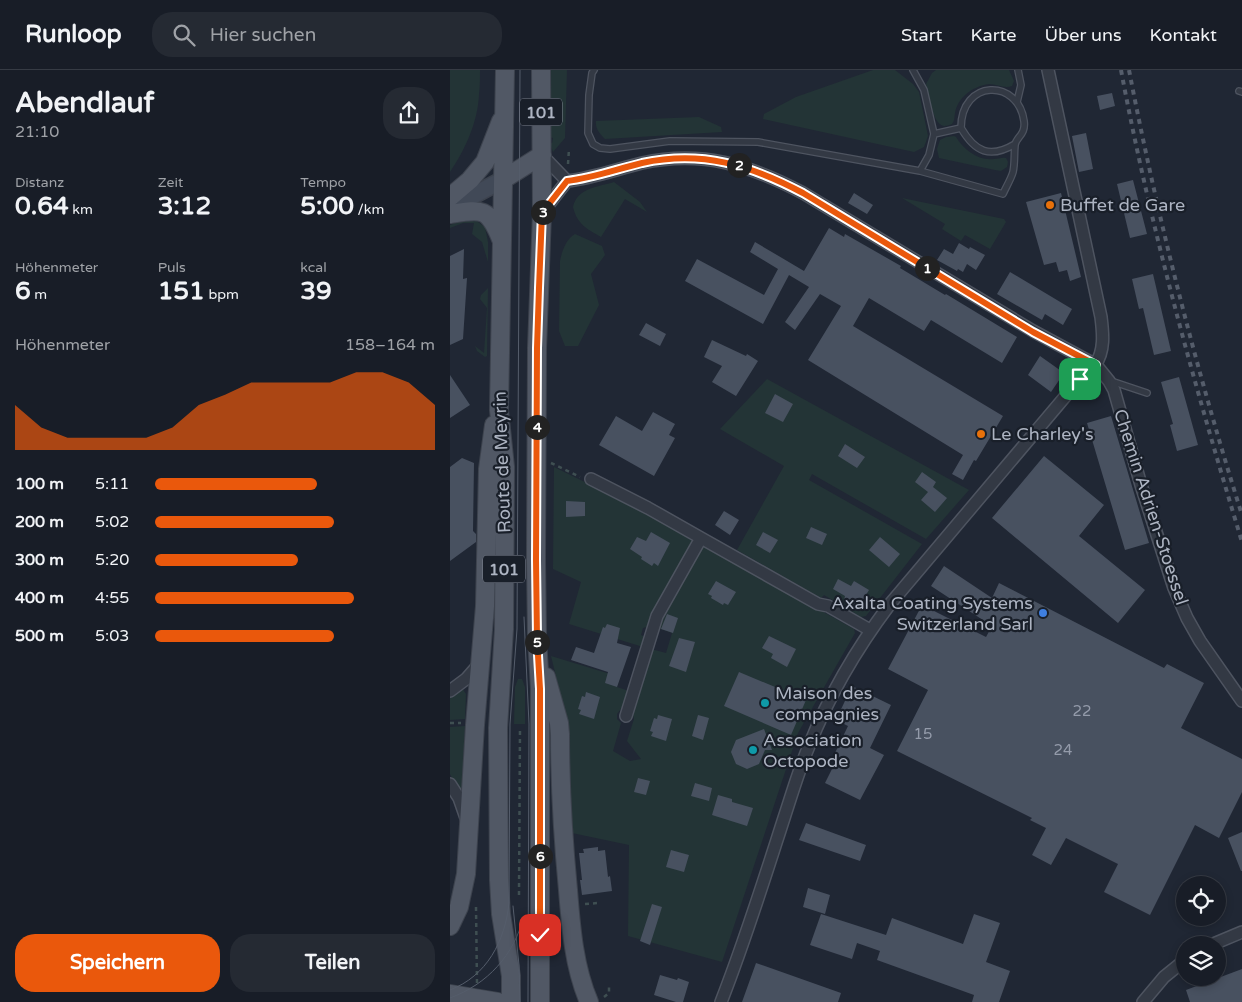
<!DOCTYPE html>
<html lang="de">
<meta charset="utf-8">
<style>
body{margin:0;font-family:"Varela Round",sans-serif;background:#252a33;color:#f1f3f6;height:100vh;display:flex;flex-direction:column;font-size:19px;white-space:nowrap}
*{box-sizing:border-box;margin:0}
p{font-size:16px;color:#9fa2a7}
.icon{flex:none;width:28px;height:28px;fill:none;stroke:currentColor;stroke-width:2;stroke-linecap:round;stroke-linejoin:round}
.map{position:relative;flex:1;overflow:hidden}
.details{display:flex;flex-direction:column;background:#181d27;width:450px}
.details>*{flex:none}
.fabs{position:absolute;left:726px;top:806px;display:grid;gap:10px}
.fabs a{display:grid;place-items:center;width:50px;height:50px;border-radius:50%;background:#181d27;box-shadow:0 2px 8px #0003,0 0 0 1px #363b44;font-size:25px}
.pin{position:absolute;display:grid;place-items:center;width:42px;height:42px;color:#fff;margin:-21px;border-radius:10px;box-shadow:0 2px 8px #0006}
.km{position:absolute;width:25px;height:25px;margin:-12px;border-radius:50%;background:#222;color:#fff;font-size:14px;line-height:25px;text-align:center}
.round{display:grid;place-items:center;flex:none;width:52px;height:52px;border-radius:20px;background:#252a33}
.headline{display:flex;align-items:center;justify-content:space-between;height:85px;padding:0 15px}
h1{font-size:28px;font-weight:700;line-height:38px}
.stats{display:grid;grid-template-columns:repeat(3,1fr);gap:8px;height:85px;padding:5px 15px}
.stats div{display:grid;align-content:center}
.stats b{font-size:25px;font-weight:700}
.stats small{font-size:14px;font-weight:400}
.stats p{font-size:14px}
.chart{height:140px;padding:10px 15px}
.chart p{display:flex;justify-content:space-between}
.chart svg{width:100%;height:90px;margin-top:5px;fill:#ea580c;opacity:.7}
.button{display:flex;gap:10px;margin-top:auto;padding:10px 15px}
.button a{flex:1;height:58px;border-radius:20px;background:#ea580c;color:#fff;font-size:20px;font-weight:700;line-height:58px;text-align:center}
.button a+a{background:#252a33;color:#f1f3f6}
ul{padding:0 15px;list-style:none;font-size:16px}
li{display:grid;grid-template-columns:80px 60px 1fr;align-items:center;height:38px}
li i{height:12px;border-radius:6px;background:#ea580c}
header{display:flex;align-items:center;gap:30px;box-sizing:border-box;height:70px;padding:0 25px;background:#181d27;border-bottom:1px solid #363b44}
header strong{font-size:24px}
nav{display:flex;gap:28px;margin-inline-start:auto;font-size:18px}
.search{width:350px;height:45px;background:#252a33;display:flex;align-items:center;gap:12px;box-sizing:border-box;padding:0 18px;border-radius:20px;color:#9fa2a7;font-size:19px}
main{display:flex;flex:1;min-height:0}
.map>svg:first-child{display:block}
.green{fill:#233436}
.building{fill:#485160}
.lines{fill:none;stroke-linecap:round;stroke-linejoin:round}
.lane-casing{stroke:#4e5460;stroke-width:8}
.street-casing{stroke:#4e5460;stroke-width:14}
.secondary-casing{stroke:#3d434e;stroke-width:19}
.primary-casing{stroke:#3d434e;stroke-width:20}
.path{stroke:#3f4f52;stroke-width:2.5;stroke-dasharray:4 4;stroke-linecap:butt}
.lane{stroke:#333944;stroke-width:5.5}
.street{stroke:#333944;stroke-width:11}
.secondary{stroke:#414957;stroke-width:16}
.primary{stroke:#515865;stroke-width:18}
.tram{stroke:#555d6b;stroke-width:1}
.rail{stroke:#555d6b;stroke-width:4;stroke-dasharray:5 5;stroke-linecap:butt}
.route-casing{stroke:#fff;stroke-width:10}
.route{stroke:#ea580c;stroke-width:6}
.food-dot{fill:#e8710a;stroke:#191f29;stroke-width:2}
.shop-dot{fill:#3f7fe0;stroke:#191f29;stroke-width:2}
.culture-dot{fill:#0f9aa8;stroke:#191f29;stroke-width:2}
.labels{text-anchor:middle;stroke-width:4.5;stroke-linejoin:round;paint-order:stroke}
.number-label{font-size:15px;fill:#949baa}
.shield{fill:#191f29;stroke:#818794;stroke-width:1}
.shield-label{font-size:16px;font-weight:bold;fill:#adb4c2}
.poi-label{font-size:18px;fill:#adb4c2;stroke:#191f29;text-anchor:start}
.street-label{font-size:18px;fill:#adb4c2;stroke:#191f29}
</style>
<header>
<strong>Runloop</strong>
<div class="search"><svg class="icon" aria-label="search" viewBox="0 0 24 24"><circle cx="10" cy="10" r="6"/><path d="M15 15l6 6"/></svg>Hier suchen</div>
<nav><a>Start</a><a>Karte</a><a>Über uns</a><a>Kontakt</a></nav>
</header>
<main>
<section class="details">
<div class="headline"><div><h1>Abendlauf</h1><p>21:10</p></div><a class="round"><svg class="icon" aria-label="share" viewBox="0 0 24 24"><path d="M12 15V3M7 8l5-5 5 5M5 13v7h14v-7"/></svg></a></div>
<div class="stats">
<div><p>Distanz</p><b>0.64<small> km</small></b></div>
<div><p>Zeit</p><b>3:12</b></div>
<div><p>Tempo</p><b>5:00<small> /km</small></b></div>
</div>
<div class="stats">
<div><p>Höhenmeter</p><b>6<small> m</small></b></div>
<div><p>Puls</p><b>151<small> bpm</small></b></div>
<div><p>kcal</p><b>39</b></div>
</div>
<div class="chart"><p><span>Höhenmeter</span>158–164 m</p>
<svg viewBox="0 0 160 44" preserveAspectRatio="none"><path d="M0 44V22L10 33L20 38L30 38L40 38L50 38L60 33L70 22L80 17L90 11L100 11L110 11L120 11L130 6L140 6L150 11L160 22V44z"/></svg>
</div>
<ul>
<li><b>100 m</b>5:11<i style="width:58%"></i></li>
<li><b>200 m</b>5:02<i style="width:64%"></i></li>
<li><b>300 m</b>5:20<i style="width:51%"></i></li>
<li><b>400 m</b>4:55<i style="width:71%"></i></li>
<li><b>500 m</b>5:03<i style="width:64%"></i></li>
</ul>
<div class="button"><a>Speichern</a><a>Teilen</a></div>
</section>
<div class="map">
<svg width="792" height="932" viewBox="0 0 792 932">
<rect width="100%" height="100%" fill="#202734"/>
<path class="green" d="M0,0h30c0,8 0,16 -1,24 -1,28 -14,56 -29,78z
M98,0h19l-2,68 -12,14 -3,-9h2l1,-5 -4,-1z
M423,0h22l18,14 6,8 9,44 -4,11 -10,5 -151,-33 1,-5 32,-17z
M486,0h73l5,11 -2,5c-8,3 -15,-2 -23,-2 -16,2 -31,13 -34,29 -1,5 0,7 -3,11 -1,1 -7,2 -8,2 -12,-2 -15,-32 -18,-42l6,-11z
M249,47l22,10 1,5 -117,7c-5,-5 -10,-10 -9,-18z
M504,66l2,1c8,13 22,24 38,22 5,0 7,-2 12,-1l2,4 -1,5 -6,4 -6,-1 -56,-12 -2,-9 3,-9 6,-3z
M164,112l26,20 7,10 -22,-13 -24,38c-14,-8 -24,-13 -28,-30 4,-19 25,-20 41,-25z
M452,128l102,21 2,3 -16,27 -25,-14 -4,6 -19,-12 3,-5z
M16,149h8l11,8 3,15v20l-6,-20 -10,-8 2,-11h-11l-13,5v-3z
M125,164l27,12 3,9 -14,19 8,31 -21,41h-13l-6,-15 1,-70c2,-10 6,-22 15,-27z
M38,218l-1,68 -2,1 -8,-6 -2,-5 9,7 3,-45 -7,-9 1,-4z
M317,309l202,111 -43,49 -114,-65 -3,6 113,64 -56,72 -5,1 -37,-22 -3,3 -84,-48 47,-84 -64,-37z
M104,397l90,44 47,26 1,7 -41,73 -4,10 -4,1 -2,7 4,2 -2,10 -74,-23 12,-42 -28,-13z
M257,477l147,82 1,4 -57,100 -76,229 -94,-26 1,-91 -57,-12 -3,-96 -3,-20 -15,-61 69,21 -3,10 9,3 2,3 -4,12 -7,9v5l4,4 -8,28 17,10 11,-2 -14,-18 7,-22 -2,-9 19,-61 15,4 6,-20 -14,-5 42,-80z
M68,609h4l3,8v37h-11l1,-37z
M12,618l4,6 -1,25 -15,1v-22z
M15,656l-3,62 -3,4 -9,-18v-47z"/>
<path class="building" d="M662,23l3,13 -15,4 -3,-14z
M636,63l7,36 -14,3 -7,-36z
M683,110l14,54 -17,4 -13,-54z
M404,123l19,12 -6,9 -19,-11z
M611,123l20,84 -11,4 -3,-11 -8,2 -3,-10 -12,3 -18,-63z
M379,158l15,9 1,-3 56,32 -1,2 45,27 1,-1 71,43 -15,26 -71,-43 -7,11 -55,-33 -16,28 150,90 -27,45 -2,-1 -11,20 -11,-6 11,-19 -155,-95 33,-54 -21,-12 -25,36 -10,-8 24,-35 -20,-12 -26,49 -78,-43 12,-22 67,36 14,-26 -28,-17 5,-10 49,29z
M509,173l10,6 1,-2 15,8 -9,15 -9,-6 -4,8 -5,-3 -1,2 -20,-11 7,-11 9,5z
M14,179l-1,30 4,-1 -4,61 -13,6v-89z
M560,202l62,37 -9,16 -18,-11 -3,6 -45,-26z
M703,204l18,77 -17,4 -11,-47 -4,1 -7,-30z
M196,253l20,11 -6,12 -21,-11z
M262,270l34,16 1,-2 11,7 -22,35 -24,-14 10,-16 -18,-9z
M590,286l24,17 -13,19 -23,-17z
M0,305l20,30 -20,13z
M729,307l19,68 -21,6 -7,-26 3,-1 -12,-42z
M325,324l18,10 -10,18 -18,-9z
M203,342l22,12 -6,11 6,3 -21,38 -55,-31 17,-29 26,15z
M661,346l38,127 -24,7 -38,-127z
M395,374l20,13 -8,11 -19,-12z
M594,386l60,49 -25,31 66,54 -27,33 -126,-105z
M12,388l12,5 -1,68 3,3v8l-26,19v-94z
M472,402l14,10 -3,5 14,11 -12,14 -14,-12 7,-8 -13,-10z
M116,431l19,1v14l-19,1z
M274,441l15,9 -9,15 -15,-10z
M361,457l16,7 -5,11 -16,-7z
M201,462l19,11 -12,23 -4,-3 -2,3 -11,-7 1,-2 -12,-8 7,-12 9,4z
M313,462l15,8 -8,13 -14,-8z
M430,467l20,17 -11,13 -20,-17z
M494,496l48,32 7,-15 165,85 3,-4 37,19 -23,45 61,31v33l-23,46 -24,-13 -45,90 -46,-23 14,-28 -52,-26 -15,27 -19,-10 14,-27 -16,-8 2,-2 -135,-67 31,-61 -40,-21 34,-64 64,32 6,-11 -61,-40z
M388,509l13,7 3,-5 15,9 -11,18 -14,-8 1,-4 -12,-7z
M266,511l20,11 -8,13 -4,-2 -1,2 -12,-7 1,-2 -4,-2z
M217,544l11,4 -5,15 -12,-4z
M157,554l13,4 -3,15 14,4 -14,40 -12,-4 3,-11 -37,-12 5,-13 18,6 9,-26 2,1z
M319,566l27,13 -9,18 -16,-9 2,-4 -11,-6z
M229,568l16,4 -9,30 -17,-6z
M289,602l67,28 -15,35 -67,-29z
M402,616l39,19 -21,43 14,7 -24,45 -35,-17 14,-28 -4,-2 13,-27 -12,-6z
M136,622l14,5 -6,22 -15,-5 2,-4 -3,-1 4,-13 3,1z
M208,645l14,4 -6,22 -15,-5 2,-4 -3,-1 4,-13 3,1z
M248,645l11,3 -6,22 -11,-4z
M314,659l8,21h-7l-6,14 -12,5 -11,-5 -5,-12 5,-12z
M188,708l12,3 -4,14 -12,-3z
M245,713l17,5 -3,13 -18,-5z
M268,725l14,4v3l21,6 -6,18 -35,-11z
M356,753l60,22 -6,16 -61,-21z
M792,762v39h-1l-13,-33z
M148,777v4l7,-1 3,27 2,-1 2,15 -30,4 -2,-15h2l-3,-27h5l-1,-4z
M221,780l18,5 -5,17 -18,-5z
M358,818l22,7 -5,19 -22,-7z
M202,834l10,3 -12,38 -10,-4z
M371,844l65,21 6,-17 71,26 11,-30 26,9 -14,39 24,9 -11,31h-27l2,-7 -97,-35 3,-9 -23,-8 -5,16 -42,-14z
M306,893l85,30 -3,9h-96z
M792,899v33h-52l-4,-12z
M210,905l17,5 1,-2 11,4 -6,20h-7l-22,-7z"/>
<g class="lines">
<defs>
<path id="lane" d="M144,0l-2,3 -3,22 -1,38 5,11 7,4 10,1 60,-8 88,1 162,29 9,-16 5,-21 -10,-44 -11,-20
M789,21l3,1
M567,32l4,-17 -3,-15
M484,64l27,-6c14,24 29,31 54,16
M470,101l83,23c3,-7 8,-15 10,-22 2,-9 1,-18 2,-27 1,-8 11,-10 9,-24 -6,-43 -63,-42 -63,7
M661,311l36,12"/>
<path id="street" d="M92,85l25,26
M92,143l25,-32c26,-3 50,-12 75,-18 60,-13 108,2 161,30l230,138 63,34 13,16 5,9 27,95 33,103 13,30 13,23 42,60
M141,409l57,29 53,30
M0,621l16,-12 14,-16
M176,646l31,-100 44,-78 117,66 10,2 42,24
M0,714l9,14 7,20
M761,875l31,-13
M271,932c24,-61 43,-122 63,-184 8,-24 15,-49 25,-72 20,-51 48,-98 81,-142l190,-225c5,-4 12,-9 15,-14 10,-14 8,-32 6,-48l-53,-247
M693,932l21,-25 21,-17"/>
<path id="secondary" d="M0,138l54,-29"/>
<path id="primary" d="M55,0l-6,340 6,57 -1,162 -6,99 1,152 2,34 10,62v26
M54,109l38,-24
M0,127l20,-17 15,-18 16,-41
M0,144c32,-5 38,-7 51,25
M96,607l13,46 1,11c0,52 3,104 8,156 3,38 6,77 21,112
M0,856l9,-19 7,-33 9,-149 10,-119 3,-137 6,-44
M0,924l48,8
M90,932v-313l-3,-51 -1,-78 1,-212 5,-135 -1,-143"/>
</defs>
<use href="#lane" class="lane-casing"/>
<use href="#street" class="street-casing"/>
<use href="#secondary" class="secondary-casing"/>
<use href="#primary" class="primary-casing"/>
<path class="path" d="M118,94l1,-15
M101,393l29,14
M0,653h11
M69,825l1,-167
M135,834l13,-1
M26,837l1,77
M154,927l5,-4v-6"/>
<use href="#lane" class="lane"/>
<use href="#street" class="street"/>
<use href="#secondary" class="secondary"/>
<use href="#primary" class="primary"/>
<path class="tram" d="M74,547l5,107 -1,278
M63,836l6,59 1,37
M0,920c37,-14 55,-49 59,-87l1,-179 7,-95 3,-559
M0,928c38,-14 64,-43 74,-82"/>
<path class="rail" d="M671,0c30,160 74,317 121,472
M679,0c29,150 67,299 113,445"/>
</g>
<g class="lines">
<defs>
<path id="route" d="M90,865v-246l-3,-51 -1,-78 1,-212 2,-60 3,-75 25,-32c26,-3 50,-12 75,-18 60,-13 108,2 161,30l230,139 63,33 -16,14"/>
</defs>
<use href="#route" class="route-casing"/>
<use href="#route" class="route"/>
</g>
<g class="food-dot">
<circle cx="600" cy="135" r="5"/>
<circle cx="531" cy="364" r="5"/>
</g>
<circle class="shop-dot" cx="593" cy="543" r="5"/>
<g class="culture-dot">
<circle cx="315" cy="633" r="5"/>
<circle cx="303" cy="680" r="5"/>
</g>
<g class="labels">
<g class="number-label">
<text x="632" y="646">22</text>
<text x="473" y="669">15</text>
<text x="613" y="685">24</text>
</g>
<g class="shield">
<rect x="70" y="28.5" width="42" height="27" rx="4"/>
<rect x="33" y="485.5" width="42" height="27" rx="4"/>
</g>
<g class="shield-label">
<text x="91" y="48">101</text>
<text x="54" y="505">101</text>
</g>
<g class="poi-label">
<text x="610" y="141">Buffet de Gare</text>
<text x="541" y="370">Le Charley's</text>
<text x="583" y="539" text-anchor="end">Axalta Coating Systems<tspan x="583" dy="21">Switzerland Sarl</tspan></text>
<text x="325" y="629">Maison des<tspan x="325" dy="21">compagnies</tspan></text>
<text x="313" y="676">Association<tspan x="313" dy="21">Octopode</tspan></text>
</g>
<g class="street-label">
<text transform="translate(52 392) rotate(-92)" y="6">Route de Meyrin</text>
<text transform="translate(701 437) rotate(72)" y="6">Chemin Adrien-Stoessel</text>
</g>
</g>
</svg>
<div class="fabs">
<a><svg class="icon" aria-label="locate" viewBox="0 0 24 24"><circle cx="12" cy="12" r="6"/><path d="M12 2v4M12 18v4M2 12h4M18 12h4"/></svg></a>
<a><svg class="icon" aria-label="layers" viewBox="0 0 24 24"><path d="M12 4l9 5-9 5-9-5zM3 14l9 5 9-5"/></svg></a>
</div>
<div class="pin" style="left:630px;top:309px;background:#1e9e55"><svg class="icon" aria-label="arrive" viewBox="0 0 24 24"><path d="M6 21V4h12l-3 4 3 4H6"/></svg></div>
<div class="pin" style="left:90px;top:865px;background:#d93025"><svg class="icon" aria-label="check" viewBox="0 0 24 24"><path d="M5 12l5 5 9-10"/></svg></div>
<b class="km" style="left:477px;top:198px">1</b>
<b class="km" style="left:289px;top:95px">2</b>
<b class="km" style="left:93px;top:142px">3</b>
<b class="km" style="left:87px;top:357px">4</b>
<b class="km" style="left:87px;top:572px">5</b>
<b class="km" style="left:90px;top:786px">6</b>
</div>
</main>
